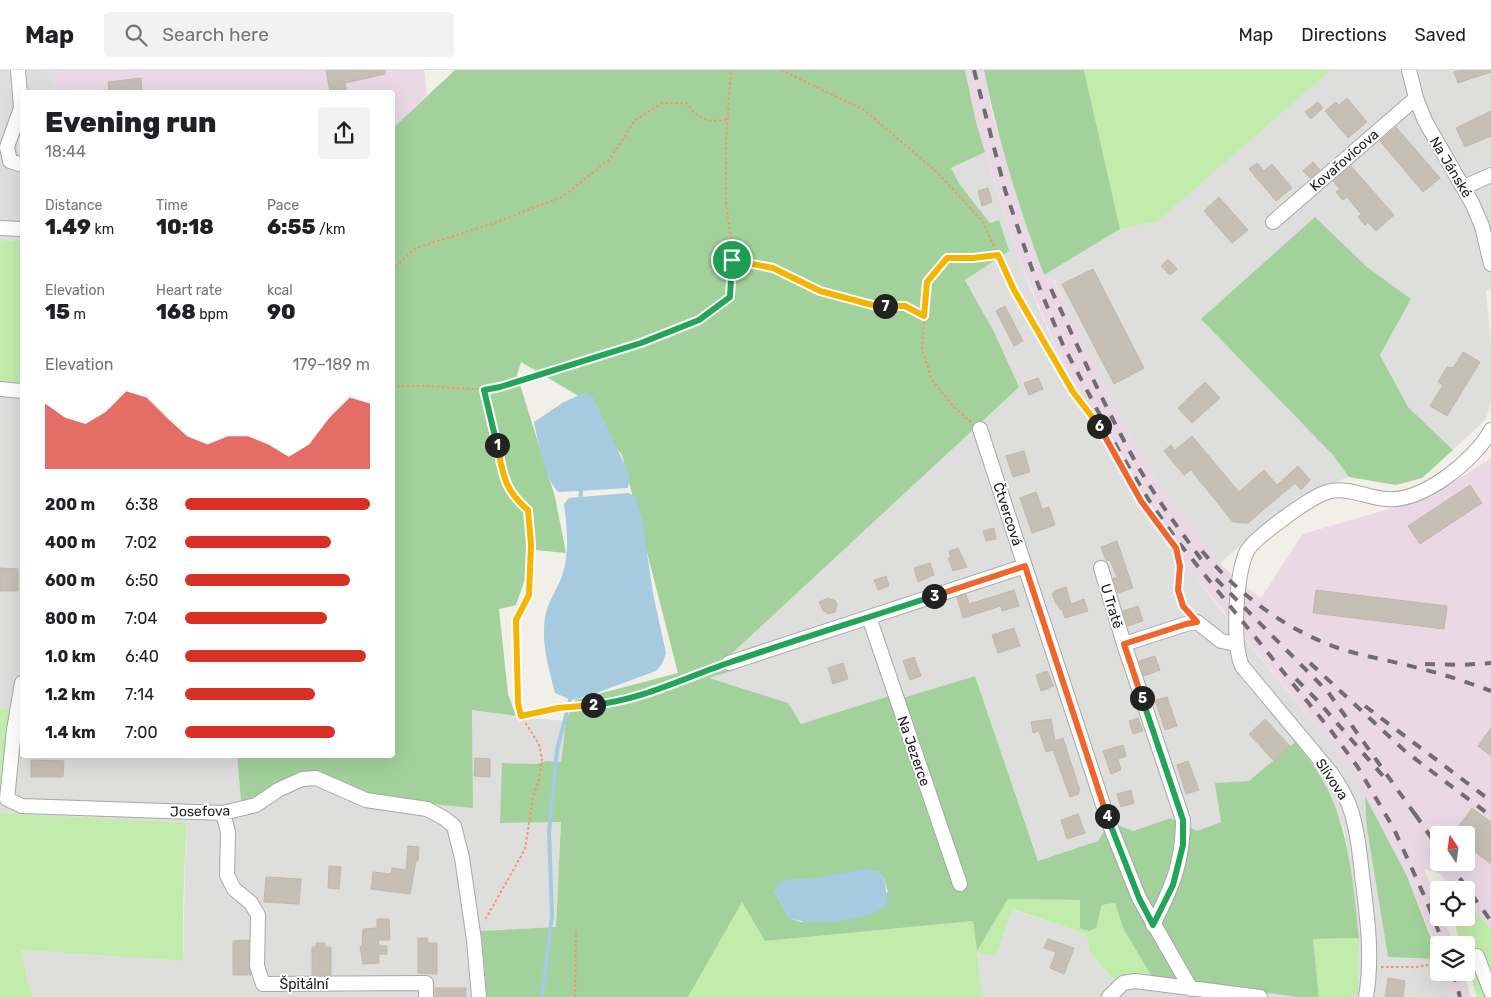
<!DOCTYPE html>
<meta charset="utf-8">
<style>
body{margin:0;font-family:Rubik,sans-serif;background:#f2f2f2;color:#202124;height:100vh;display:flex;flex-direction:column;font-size:19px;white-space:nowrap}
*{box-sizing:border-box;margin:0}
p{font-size:16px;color:#757577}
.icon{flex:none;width:28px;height:28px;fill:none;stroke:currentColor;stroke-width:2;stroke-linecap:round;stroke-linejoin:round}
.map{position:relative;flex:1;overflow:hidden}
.drawer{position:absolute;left:20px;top:20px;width:375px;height:668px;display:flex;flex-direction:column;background:#fff;border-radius:5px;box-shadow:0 5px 20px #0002}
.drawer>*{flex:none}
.needle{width:32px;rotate:347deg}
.tools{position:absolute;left:1430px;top:756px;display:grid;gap:10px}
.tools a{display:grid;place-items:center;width:45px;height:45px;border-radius:5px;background:#fff;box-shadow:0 5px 20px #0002;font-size:25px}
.pin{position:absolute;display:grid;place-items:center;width:42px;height:42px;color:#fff;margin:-21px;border:2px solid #fff;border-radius:50%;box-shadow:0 1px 5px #0007}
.km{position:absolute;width:25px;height:25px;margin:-12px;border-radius:50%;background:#222;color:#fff;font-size:14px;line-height:25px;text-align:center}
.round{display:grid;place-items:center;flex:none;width:52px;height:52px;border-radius:5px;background:#f2f2f2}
.head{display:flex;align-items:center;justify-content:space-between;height:85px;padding:0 25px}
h1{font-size:28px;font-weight:800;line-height:38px}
.stats{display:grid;grid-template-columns:repeat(3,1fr);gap:8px;height:85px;padding:5px 25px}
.stats div{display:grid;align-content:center}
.stats b{font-size:21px;font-weight:800}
.stats small{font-size:14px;font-weight:400}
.stats p{font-size:14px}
.chart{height:140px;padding:10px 25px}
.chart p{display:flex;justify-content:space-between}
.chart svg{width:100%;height:90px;margin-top:5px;fill:#d93025;opacity:.7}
ul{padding:0 25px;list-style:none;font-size:16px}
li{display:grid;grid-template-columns:80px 60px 1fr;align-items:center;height:38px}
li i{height:12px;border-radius:6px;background:#d93025}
header{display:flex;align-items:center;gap:30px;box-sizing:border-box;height:70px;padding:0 25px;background:#fff;border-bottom:1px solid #e0e0e0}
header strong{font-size:24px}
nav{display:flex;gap:28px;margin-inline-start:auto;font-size:18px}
.search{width:350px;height:45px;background:#f2f2f2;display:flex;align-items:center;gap:12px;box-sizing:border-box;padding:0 18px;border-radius:5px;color:#757577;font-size:19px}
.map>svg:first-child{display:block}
.residential{fill:#dededd}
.industrial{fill:#ead9e4;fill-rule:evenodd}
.grass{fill:#c2ecac}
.forest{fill:#a2d19b;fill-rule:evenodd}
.water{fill:#a6cadf}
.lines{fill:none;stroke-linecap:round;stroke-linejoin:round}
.stream{stroke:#a6cadf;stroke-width:4}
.building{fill:#c6bfb6;stroke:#c3b8a8}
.minor-casing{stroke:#a7a7a7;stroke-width:16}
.path{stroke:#fd906b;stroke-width:2;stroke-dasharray:2.5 2.5;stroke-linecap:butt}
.minor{stroke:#fff;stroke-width:14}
.rail{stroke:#6e6e6e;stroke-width:4;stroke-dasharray:10 10;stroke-linecap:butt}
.split-1-casing{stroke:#fff;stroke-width:10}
.split-2-casing{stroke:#fff;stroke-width:10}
.split-3-casing{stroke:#fff;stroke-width:10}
.split-4-casing{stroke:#fff;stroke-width:10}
.split-5-casing{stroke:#fff;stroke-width:10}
.split-6-casing{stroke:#fff;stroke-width:10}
.split-7-casing{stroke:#fff;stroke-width:10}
.split-8-casing{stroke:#fff;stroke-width:10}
.split-1{stroke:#22a559;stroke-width:6}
.split-2{stroke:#f5b400;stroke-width:6}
.split-3{stroke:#22a559;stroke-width:6}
.split-4{stroke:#f0652b;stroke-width:6}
.split-5{stroke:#22a559;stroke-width:6}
.split-6{stroke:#f0652b;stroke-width:6}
.split-7{stroke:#f5b400;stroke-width:6}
.split-8{stroke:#f5b400;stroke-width:6}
.labels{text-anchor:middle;stroke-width:4;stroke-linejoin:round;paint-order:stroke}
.street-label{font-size:14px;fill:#202020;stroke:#fff}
</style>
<header>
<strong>Map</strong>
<div class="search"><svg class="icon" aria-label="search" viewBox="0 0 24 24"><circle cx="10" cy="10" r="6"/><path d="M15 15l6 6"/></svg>Search here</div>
<nav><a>Map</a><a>Directions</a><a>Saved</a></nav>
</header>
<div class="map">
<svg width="1491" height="927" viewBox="0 0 1491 927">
<rect width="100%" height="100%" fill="#f1efe7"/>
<path class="residential" d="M0,0h53l1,22h-32v32l-5,14 1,14 4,2v199v-112l-22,-1z
M1331,0h160v219l-5,1 5,53v58l-5,18 -33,31 -45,-43 -28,-52 31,-56 -44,-32 -52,-50 17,237 17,23 -51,20 -78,66 -59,-76 -34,-57 -25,-47 -47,-102 -11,-6 76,-46 38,-8z
M985,82l32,102 19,48 30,70 43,82 35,55 69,91 115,140 22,30 15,26 2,33 21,128 51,2v13l6,1 7,24h-104l10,-4 1,-55 -10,-79 -5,-31 -22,-49 -27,-37 -46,39 -28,41 -24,9 -26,-13 -38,13h-29l-6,10 -60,20 -63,-185 -69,21 -17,-1 -88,28 -93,-46 25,-8 -5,-13 265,-327 -28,-51 34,-59 -9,3 -30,-38 -9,-17z
M0,316l22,2v367h215l4,45 70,-27 162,35 -1,-99 44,8 50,4 -5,41 -15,-1 -10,3 -34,-1 59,58 -5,106 -75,4 6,66h-456l-10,-47 162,11 3,-137 -186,-11v-18l10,-86 -10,-1z
M1011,839l75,25 4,19 24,27 16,-6 167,23h-315l-5,-46 19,5z"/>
<path class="industrial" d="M52,0h372l3,25 -34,33 -1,-36h-338z
M965,0h19l9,47 21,70 30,88 10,6 73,149 34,57 59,76 16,16 25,19 42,-64 127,-37 61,-39v471l-25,-27v-12h-11l-16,-17 -15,-4 15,38v11h4l11,27h-15v10l-32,-79 -57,-106 -22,-30 -156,-192 -63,-94 -43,-83 -49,-117 -41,-132zM1439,765h27v27h-27z
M1445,903h19l7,24h-19z"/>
<path class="grass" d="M1084,0h247l-173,151 -38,8z
M0,170l22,1v147l-22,-2z
M0,638l11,1 -11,86z
M0,743l186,10 -3,90v48l-162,-11 10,47h-31z
M1008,829l73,1 -1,27h16l6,-22 13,-2 8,25 29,49 -22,-3 -16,6 -24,-27 -4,-19 -74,-25 -16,47 -19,-4 5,45h-294l54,-96 23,40 208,-20 4,30z
M1466,832l25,27v68h-14l-11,-36v-16h-5l-8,-27h13z
M1359,868l-1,56 -10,3h-29l-6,-58z"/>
<path class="forest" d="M455,0h510l11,52 9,30 -34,16 9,17 30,38 9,-3 10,31 -44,29 28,50 26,57 -291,270 6,13 -25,8 79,25 13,21 88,-28 17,1 69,-21 63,185 60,-20 6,-10 16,-5 13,5 38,-13 26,13 24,-9 -6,-39 34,-2 46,-39c9,12 20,24 27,37 28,49 31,105 37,159l-46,1 6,58h-22l-145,-20 -29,-49 -8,-25 -13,2 -6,23 -7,3 -9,-3v-28l-72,-1 -31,52 -4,-30 -208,20 -23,-39 -54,95h-201l-6,-66 75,-4 5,-105 -61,1 2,-60 34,1 10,-3 15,1 5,-41 9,-21 103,-27 -56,-218 -45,-60 -56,-33 -4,13 38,122 11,56 -31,-3 -19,55 -17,4 9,85 8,22 -44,-6 1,98 -104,-10 -58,-25 -54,23 -16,5 -4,-46h155l1,-627zM878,801l6,8 4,13 -87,30 -12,-4 -14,-26 14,-13h21z
M984,0h100l36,159 -76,46c-25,-67 -46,-135 -60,-205z
M1315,147l52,50 44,32 -31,56 28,52 45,43 -31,28 -26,7 -47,-8 -17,-23 -131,-135z
M1365,726l42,80 32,83 -51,-2 -21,-128z"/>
<path class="water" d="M586,322l7,5 37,79 -2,12 -69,4c-13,-8 -22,-55 -25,-70l30,-20z
M628,423l7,3 7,22 11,76 13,59 -4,11 -6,7 -68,25 -17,4 -16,-7c-6,-24 -14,-49 -10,-75 2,-15 12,-28 17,-42 8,-24 5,-48 2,-72l5,-6z
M865,799l13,2 6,8 4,21c-2,3 -4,8 -7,9 -20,13 -70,17 -92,9l-14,-26 2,-8 12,-5h21z"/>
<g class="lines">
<path class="stream" d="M580,431l1,-10
M542,927l10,-81 -3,-84 8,-82 14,-54"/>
</g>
<path class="building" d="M326,0h59v4l-40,9 2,9h-17z
M1461,0h30v2l-33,11 -4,-11z
M141,8l1,14h-33l-1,-10z
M1347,28l20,24 -19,16 -23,-27 11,-9 3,3z
M1318,32l5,6 -12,11 -6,-7z
M1491,41v25l-26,11 -9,-19z
M1396,57l44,51 -17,14 -43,-51z
M1313,92l7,8 -10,8 -7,-7z
M1257,93l7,8 8,-7 20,24 -16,13 -27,-32z
M1351,96l43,49 -18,16 -8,-9 -3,3 -7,-8 3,-3 -14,-17 -4,3 -7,-8 4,-3 -7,-8z
M988,118l4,14 -10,4 -4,-15z
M1219,127l29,33 -16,13 -28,-32z
M1168,189l9,10 -7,6 -9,-9z
M1093,199l51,99 -30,16 -52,-100z
M1005,236l18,35 -9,5 -18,-35z
M1463,282l17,10 -33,54 -17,-10 13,-21 -5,-3 9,-15 6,1z
M1038,308l5,11 -14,6 -5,-12z
M1205,312l15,16 -28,25 -14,-15z
M1192,366l47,56 25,-22 13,15 21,-19 12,14 -9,10 -6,-7 -47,40 -15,-1 -42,-52 -7,5 -20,-24 7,-6 4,5z
M1024,381l6,21 -17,5 -7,-21z
M1470,415l12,18 -62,41 -12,-18z
M1036,422l6,17 7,-2 6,18 -23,8 -12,-35z
M994,458l2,11 -10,2 -3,-10z
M1117,471l16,47 -15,5 -5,-14 4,-2 -7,-17 -4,1 -5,-14z
M958,478l9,19 -14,4 -5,-13h3l-2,-7z
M930,493l4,12 -16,7 -4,-14z
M0,498l18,1v22h-18z
M886,506l3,10 -11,4 -4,-10z
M1066,517l5,17 13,-5 4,12 -23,7 -3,-9 -2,1 -2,-6h-2l-4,-11h3l-1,-2z
M1014,520l5,16 -17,5 -1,-5 -38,12 -6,-21 9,-3 3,10z
M1316,520l131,16 -3,23 -131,-16z
M828,528l8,3 1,4 -2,7 -7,2 -2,-3 -2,1 -5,-10z
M1138,536l5,15 -15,5 -5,-15z
M1014,558l6,18 -22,7 -6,-18z
M1155,586l5,14 -16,6 -5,-15z
M914,587l7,19 -11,4 -7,-19z
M843,593l5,16 -15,5 -5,-16z
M1047,601l7,15 -13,5 -5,-16z
M1167,627l10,29 -12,4 -10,-30z
M1138,648l5,13 -10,3 -4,-13z
M1051,649l4,22 8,-3 17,53h-2l1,3 -9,3 -17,-47 -7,2 -7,-21 -6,2 -2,-11z
M1265,649l25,27 -16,15 -25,-27z
M1491,658v28l-13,-10z
M1123,675l3,11 -8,3 3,11 -10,4 -8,-23z
M475,688l15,1v18l-16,-1z
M31,690l33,1 -1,16h-32z
M1188,691l11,29 -13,4 -9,-29z
M1131,720l3,13 -13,4 -4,-13z
M1472,738l19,14v42l-25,-19v-10h-14z
M1078,744l7,19 -18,6 -6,-19z
M408,776l11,1 -1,14h-2l-6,33 -39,-5 2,-17 18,2 1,-6 14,2z
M329,796l12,1 -2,22 -11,-1z
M266,807l35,2 -2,25 -35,-2z
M377,849h12l1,21h-12l1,6h8v8h-8v9l-16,1 -3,-18h2l1,-17 14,-1z
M418,868h10l-1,5h10v31l-19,-1z
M1048,869l26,9 -10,26 -14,-6 6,-16 -12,-4z
M249,870l-1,26 3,9h-18v-34z
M316,873h9v4h6v28h-19v-28h4z
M1388,908l17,3 -2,16h-18z
M435,918h31v9h-31z"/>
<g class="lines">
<defs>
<path id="minor" d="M18,0l3,38 -14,39 3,14 12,4
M1409,0l7,28 9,23 47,82 10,23 9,38
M1464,117l27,-12
M1273,152l143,-124
M0,158l22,1
M0,319l22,2
M980,359l129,394 30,75 52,91
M1101,498l23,76 59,176c0,43 -11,67 -30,105
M869,547l91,267
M1124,574l62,-20 11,-2 24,19 15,3
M729,593l296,-97
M22,613l-8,47 -7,69 15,7 201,7 33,-8 22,-15 24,-11 14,-1 50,22 61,9 17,9 10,8 8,32 12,82 5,57
M223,743l5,19 -1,43 7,14 17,14 7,12 -1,51 6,18 163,-1v14
M1477,886l14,36
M1109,927l14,-14 12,-2 125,16
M1366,927c7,-41 1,-82 -4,-122 -2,-21 -4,-41 -10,-61 -4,-15 -12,-28 -21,-41l-89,-107c-10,-23 -6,-89 4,-113 7,-15 65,-56 81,-61 21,-6 40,6 60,7 36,3 88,-39 104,-69"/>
</defs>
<use href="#minor" class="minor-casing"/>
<path class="path" d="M781,0l83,40 73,62 46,50 31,68 59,102 22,26 46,83 35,47 4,18 -2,24 5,16 4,5
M733,190l40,8 48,23 55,15h29l19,10
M392,200l24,-22 78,-25 68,-26 48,-38 25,-39 27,-17h24c12,15 22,21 41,16
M392,317c36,-5 72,6 108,0l141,-44 58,-23 31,-23 3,-46 -7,-48v-63l5,-70
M484,320l20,91 13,20 12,9 2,34 -2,51 -13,25 2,83 3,13 18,28 3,15 -3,20 -6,19 -8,51 -40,71
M971,352l-16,-14 -23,-28 -10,-31 5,-67 20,-24h26l25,-3
M521,646l37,-8 56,-5 68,-22 35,-14
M1381,897h36l22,-4
M575,927l1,-66"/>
<use href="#minor" class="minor"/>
<path class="rail" d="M974,0l31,120 28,82 30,73 55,104 32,53 29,41 153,189 25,34 37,63 33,73 17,43
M1051,219c28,60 55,121 88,179 19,33 42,64 65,95
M1202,481c37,44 84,79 139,98 25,8 52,12 77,19 25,6 49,14 73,23
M1216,509l112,113 91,128
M1310,593l96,89 85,64
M1425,594l37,1 29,-2
M1296,609l21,21 66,76
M1365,636l126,95
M1415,744l24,35
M1448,792l43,59
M1453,902l7,25"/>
</g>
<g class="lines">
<defs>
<path id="split-1" d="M497,375l-13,-55 16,-3 141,-44 58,-23 31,-23 2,-37"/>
<path id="split-2" d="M497,375c6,29 7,45 31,65l3,34 -2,51 -13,25 2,83 3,13 37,-8 35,-3"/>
<path id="split-3" d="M593,635c49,-5 93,-28 138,-43 68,-23 136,-44 203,-66"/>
<path id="split-4" d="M934,526l91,-30 82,250"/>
<path id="split-5" d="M1107,746l32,82 14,27 20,-40 10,-40v-25l-41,-122"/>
<path id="split-6" d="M1099,356l42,75 35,47 4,18 -2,24 5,16 14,16 -11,2 -62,20 18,54"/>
<path id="split-7" d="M885,236h20l19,10 3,-34 20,-24h26l25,-3 16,35 59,102 26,34"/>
<path id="split-8" d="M732,190l41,8 47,23 56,15h9"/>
</defs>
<use href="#split-1" class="split-1-casing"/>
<use href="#split-2" class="split-2-casing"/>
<use href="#split-3" class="split-3-casing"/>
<use href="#split-4" class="split-4-casing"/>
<use href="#split-5" class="split-5-casing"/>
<use href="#split-6" class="split-6-casing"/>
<use href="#split-7" class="split-7-casing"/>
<use href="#split-8" class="split-8-casing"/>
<use href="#split-1" class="split-1"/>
<use href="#split-2" class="split-2"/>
<use href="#split-3" class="split-3"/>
<use href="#split-4" class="split-4"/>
<use href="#split-5" class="split-5"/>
<use href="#split-6" class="split-6"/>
<use href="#split-7" class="split-7"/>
<use href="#split-8" class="split-8"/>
</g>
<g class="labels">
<g class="street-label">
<text transform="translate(1344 90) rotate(-41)" y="5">Kovařovicova</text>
<text transform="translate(1451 97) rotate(59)" y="5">Na Jánské</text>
<text transform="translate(1008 444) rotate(72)" y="5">Čtvercová</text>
<text transform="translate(1112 536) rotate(73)" y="5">U Tratě</text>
<text transform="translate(914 681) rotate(71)" y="5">Na Jezerce</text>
<text transform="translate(1332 709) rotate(56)" y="5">Slívova</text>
<text transform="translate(200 741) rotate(-1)" y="5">Josefova</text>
<text x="304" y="919">Špitální</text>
</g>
</g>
</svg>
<div class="tools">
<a><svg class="needle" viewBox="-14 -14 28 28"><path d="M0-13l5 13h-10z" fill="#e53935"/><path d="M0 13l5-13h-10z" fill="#757577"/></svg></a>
<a><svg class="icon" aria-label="locate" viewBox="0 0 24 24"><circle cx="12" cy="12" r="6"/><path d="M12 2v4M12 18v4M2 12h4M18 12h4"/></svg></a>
<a><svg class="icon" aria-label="layers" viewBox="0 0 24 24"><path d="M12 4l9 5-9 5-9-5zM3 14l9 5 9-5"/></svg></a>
</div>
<div class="pin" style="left:732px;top:190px;background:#1e9e55"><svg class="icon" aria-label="arrive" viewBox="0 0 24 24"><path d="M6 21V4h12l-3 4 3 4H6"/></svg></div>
<b class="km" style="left:497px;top:375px">1</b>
<b class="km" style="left:593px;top:635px">2</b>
<b class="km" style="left:934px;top:526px">3</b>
<b class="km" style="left:1107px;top:746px">4</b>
<b class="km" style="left:1142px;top:628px">5</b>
<b class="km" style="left:1099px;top:356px">6</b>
<b class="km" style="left:885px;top:236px">7</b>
<section class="drawer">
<div class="head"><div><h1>Evening run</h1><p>18:44</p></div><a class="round"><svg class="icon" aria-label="share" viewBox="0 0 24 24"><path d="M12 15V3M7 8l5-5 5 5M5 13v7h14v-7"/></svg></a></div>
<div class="stats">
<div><p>Distance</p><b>1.49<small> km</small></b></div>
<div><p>Time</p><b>10:18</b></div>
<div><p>Pace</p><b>6:55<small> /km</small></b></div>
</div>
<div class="stats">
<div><p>Elevation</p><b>15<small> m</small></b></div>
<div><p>Heart rate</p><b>168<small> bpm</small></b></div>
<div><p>kcal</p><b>90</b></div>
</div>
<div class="chart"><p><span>Elevation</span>179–189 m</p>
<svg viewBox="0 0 160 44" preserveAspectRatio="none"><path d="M0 44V12L10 19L20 22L30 16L40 6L50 9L60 19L70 28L80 32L90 28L100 28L110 32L120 38L130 32L140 19L150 9L160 12V44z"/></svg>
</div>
<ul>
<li><b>200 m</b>6:38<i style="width:100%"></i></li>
<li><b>400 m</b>7:02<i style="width:79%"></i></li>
<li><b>600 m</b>6:50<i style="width:89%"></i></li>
<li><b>800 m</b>7:04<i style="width:77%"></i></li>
<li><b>1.0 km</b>6:40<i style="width:98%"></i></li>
<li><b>1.2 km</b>7:14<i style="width:70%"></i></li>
<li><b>1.4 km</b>7:00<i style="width:81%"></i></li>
</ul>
</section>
</div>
